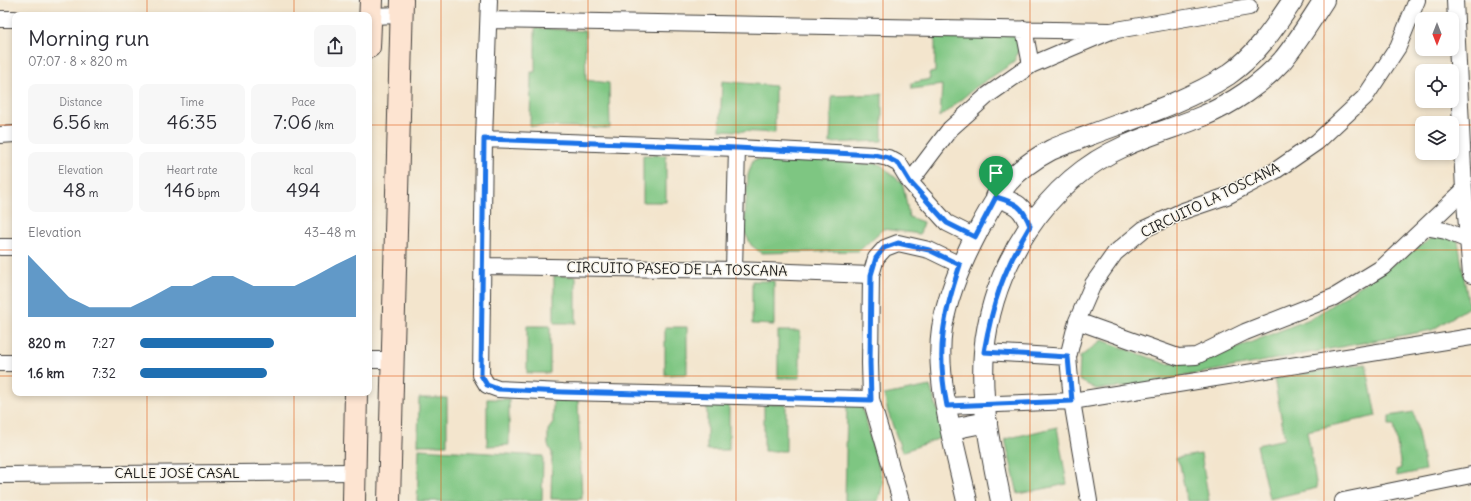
<!DOCTYPE html>
<meta charset="utf-8">
<style>
body{margin:0;font-family:Delius,sans-serif;background:#f7f7f7;color:#2b2b33;height:100vh;display:flex;flex-direction:column;font-size:15px;white-space:nowrap}
*{box-sizing:border-box;margin:0}
p{font-size:13px;color:#7c7c81}
.icon{flex:none;width:22px;height:22px;fill:none;stroke:currentColor;stroke-width:2;stroke-linecap:round;stroke-linejoin:round}
.map{position:relative;flex:1;overflow:hidden}
.side{position:absolute;left:12px;top:12px;width:360px;height:384px;display:flex;flex-direction:column;background:#fff;border-radius:8px;box-shadow:0 2px 6px #0003}
.side>*{flex:none}
.needle{width:26px;rotate:180deg}
.fabs{position:absolute;left:1415px;top:12px;display:grid;gap:8px}
.fabs a{display:grid;place-items:center;width:44px;height:44px;border-radius:8px;background:#fff;box-shadow:0 2px 6px #0003;font-size:20px}
.pin{position:absolute;display:grid;place-items:center;width:34px;height:34px;color:#fff;margin:-41px -17px;border-radius:50% 50% 50% 0;rotate:-45deg;box-shadow:0 0 4px #0007}
.pin .icon{rotate:45deg}
.round{display:grid;place-items:center;flex:none;width:42px;height:42px;border-radius:8px;background:#f7f7f7}
.summary{display:flex;align-items:center;justify-content:space-between;height:68px;padding:0 16px}
h1{font-size:22px;font-weight:600;line-height:30px}
.figures{display:grid;grid-template-columns:repeat(3,1fr);gap:6px;height:68px;padding:4px 16px}
.figures div{display:grid;align-content:center;border-radius:8px;background:#f7f7f7;text-align:center}
.figures b{font-size:20px;font-weight:600}
.figures small{font-size:11px;font-weight:400}
.figures p{font-size:11px}
.chart{height:112px;padding:8px 16px}
.chart p{display:flex;justify-content:space-between}
.chart svg{width:100%;height:72px;margin-top:4px;fill:#1f6fb2;opacity:.7}
ul{padding:0 16px;list-style:none;font-size:13px}
li{display:grid;grid-template-columns:64px 48px 1fr;align-items:center;height:30px}
li i{height:10px;border-radius:5px;background:#1f6fb2}
.map>svg:first-child{display:block}
.green{fill:#7ec682;stroke:#4d714f}
.lines{fill:none;stroke-linecap:round;stroke-linejoin:round}
.minor-casing{stroke:#3c3a37;stroke-width:18}
.tertiary-casing{stroke:#3c3a37;stroke-width:22}
.secondary-casing{stroke:#3c3a37;stroke-width:24}
.minor{stroke:#fff;stroke-width:16}
.tertiary{stroke:#fff;stroke-width:20}
.secondary{stroke:#fde4d1;stroke-width:22}
.route-casing{stroke:#fff;stroke-width:8}
.route{stroke:#1a73e8;stroke-width:5}
.grid{fill:none;stroke:#de560d;stroke-width:1;stroke-opacity:0.55}
.labels{text-anchor:middle;stroke-width:3;stroke-linejoin:round;paint-order:stroke}
.street-label{font-size:14px;fill:#1c1c1c;stroke:#f7f3e8}
</style>
<div class="map">
<svg width="1471" height="501" viewBox="0 0 1471 501">
<rect width="100%" height="100%" fill="#f7f3e8"/>
<filter id="ink" filterUnits="userSpaceOnUse"><feTurbulence type="fractalNoise" baseFrequency=".025" numOctaves="2"/><feDisplacementMap in="SourceGraphic" scale="8" xChannelSelector="R" yChannelSelector="G"/><feConvolveMatrix kernelMatrix="1 2 1 2 8 2 1 2 1" color-interpolation-filters="sRGB"/></filter>
<filter id="wash" filterUnits="userSpaceOnUse"><feTurbulence type="fractalNoise" baseFrequency=".012" numOctaves="4" result="noise"/><feDisplacementMap in="SourceGraphic" scale="16" xChannelSelector="R" yChannelSelector="G"/><feGaussianBlur stdDeviation="0.9" result="paint"/><feColorMatrix in="noise" values="0 0 0 0 0 0 0 0 0 0 0 0 0 0 0 0 0 1.4 0 .05"/><feComposite in="paint" operator="in"/></filter>
<g filter="url(#wash)">
<rect width="100%" height="100%" fill="#f3e5cd"/>
<path class="green" d="M535,28l50,3 1,49 23,3 1,45 -80,-2 1,-54h4z
M931,30l82,3 7,8 -2,12 -5,10 -37,24 -36,30 2,-32 -30,4 -1,-6 19,-4 -1,-6 6,-1v-36h-5z
M722,81l53,5v47l-55,-3z
M882,94v47l-52,2 2,-47z
M643,155h23v47h-23z
M786,157l94,7 23,20 6,33 14,5 -3,12 -37,-5 -24,22 -98,2 -10,-8 -7,-14 4,-56 5,-15z
M1438,234l20,7 11,66 -37,23 -306,57 -30,2 -17,-9 1,-23 22,-17 65,24 37,-3 108,-43z
M554,276h22v47h-22z
M752,281h22v44l-22,-1z
M527,326h23v47h-23z
M665,327h22v47l-22,1z
M778,331h22v47h-22z
M1366,364l10,52 -69,15 10,57 -48,11 -12,-54 28,-6 -11,-61z
M930,386l16,50 -44,16 -14,-40 -4,-17z
M419,398h28v47h-29z
M487,399h22v46l-22,1z
M553,400h25l4,99h-31l1,-46 -4,-8v-15l5,-7z
M707,403h22v47h-22z
M861,403l22,80 -5,18h-33l2,-97z
M764,404h22v47h-22z
M1414,412l11,58 -28,6 -1,-6 5,-2 -7,-43h-5v-9z
M1057,427l10,57 -49,10 -13,-55z
M419,449l124,7 -1,45h-125z
M1201,454l8,47h-22l-7,-36 -4,-7z"/>
</g>
<g filter="url(#ink)">
<g class="lines">
<defs>
<path id="minor" d="M489,0l-5,139 -3,236 6,10 11,4 65,3 308,7
M1455,0l9,190 7,85
M369,16l33,-1
M0,19h15
M489,20l622,11
M1024,29l7,36
M0,135l15,-1
M484,139l253,9 137,7 14,3 11,6 11,18 37,41 28,14
M910,182l40,-53 38,-34 43,-30 80,-34 138,-24
M1425,227l21,4 22,9
M0,247h15
M483,266l251,4 137,5
M734,270l3,-122
M1077,321l101,36 18,-1 49,-24 89,-35 49,-30 81,-77
M984,352l84,5
M369,360h24
M0,363h15
M947,406l125,-5 399,-64
M0,475l354,-3
M901,501l-30,-102 -1,-36 1,-88 5,-17 9,-10 13,-5 31,7 31,15
M1089,501l-17,-100 -4,-44 9,-36 16,-37 22,-31 29,-24 39,-18 44,-15 48,-25 42,-29 48,-45 33,-50 19,-47
M1343,501l128,-26"/>
<path id="tertiary" d="M996,197c20,6 27,9 34,29
M952,429l35,-7
M967,501c-11,-51 -33,-121 -25,-173 6,-35 20,-67 37,-99 21,-39 32,-58 72,-79 13,-6 26,-10 39,-15 45,-17 98,-34 138,-60 28,-19 47,-48 65,-75
M1001,501c-10,-49 -21,-99 -17,-149 8,-86 61,-171 141,-206 25,-12 53,-19 78,-30 29,-12 58,-32 79,-55 15,-18 29,-41 42,-61"/>
<path id="secondary" d="M369,47l2,-47
M354,501l2,-108
M389,501l13,-501"/>
</defs>
<use href="#minor" class="minor-casing"/>
<use href="#tertiary" class="tertiary-casing"/>
<use href="#secondary" class="secondary-casing"/>
<use href="#minor" class="minor"/>
<use href="#tertiary" class="tertiary"/>
<use href="#secondary" class="secondary"/>
</g>
</g>
<g class="lines" filter="url(#ink)">
<defs>
<path id="route" d="M484,139l253,9 137,7 14,3 11,6 11,18 37,41 28,14 21,-40c20,6 27,9 34,29 -27,45 -37,75 -46,126l84,5 4,44 -125,5c-11,-55 -4,-90 13,-141l-31,-15 -31,-7 -14,5 -8,10 -5,17 -1,88 1,37 -308,-8 -65,-3 -11,-4 -6,-10z"/>
</defs>
<use href="#route" class="route-casing"/>
<use href="#route" class="route"/>
</g>
<path class="grid" d="M147,0v15M294,0v15M441,0v501M588,0v501M736,0v501M883,0v501M1030,0v501M1177,0v501M1324,0v501M0,125h15M369,125h1053M1452,125h19M0,250h15M369,250h1102M0,376h15M369,376h1102M147,393v108M294,393v108"/>
<g class="labels">
<g class="street-label">
<text transform="translate(1210 200) rotate(-26)" y="5">CIRCUITO LA TOSCANA</text>
<text transform="translate(677 269) rotate(1)" y="5">CIRCUITO PASEO DE LA TOSCANA</text>
<text x="177" y="478">CALLE JOSÉ CASAL</text>
</g>
</g>
</svg>
<div class="fabs">
<a><svg class="needle" viewBox="-14 -14 28 28"><path d="M0-13l5 13h-10z" fill="#e53935"/><path d="M0 13l5-13h-10z" fill="#7c7c81"/></svg></a>
<a><svg class="icon" aria-label="locate" viewBox="0 0 24 24"><circle cx="12" cy="12" r="6"/><path d="M12 2v4M12 18v4M2 12h4M18 12h4"/></svg></a>
<a><svg class="icon" aria-label="layers" viewBox="0 0 24 24"><path d="M12 4l9 5-9 5-9-5zM3 14l9 5 9-5"/></svg></a>
</div>
<div class="pin" style="left:996px;top:197px;background:#1e9e55"><svg class="icon" aria-label="arrive" viewBox="0 0 24 24"><path d="M6 21V4h12l-3 4 3 4H6"/></svg></div>
<section class="side">
<div class="summary"><div><h1>Morning run</h1><p>07:07 · 8 × 820 m</p></div><a class="round"><svg class="icon" aria-label="share" viewBox="0 0 24 24"><path d="M12 15V3M7 8l5-5 5 5M5 13v7h14v-7"/></svg></a></div>
<div class="figures">
<div><p>Distance</p><b>6.56<small> km</small></b></div>
<div><p>Time</p><b>46:35</b></div>
<div><p>Pace</p><b>7:06<small> /km</small></b></div>
</div>
<div class="figures">
<div><p>Elevation</p><b>48<small> m</small></b></div>
<div><p>Heart rate</p><b>146<small> bpm</small></b></div>
<div><p>kcal</p><b>494</b></div>
</div>
<div class="chart"><p><span>Elevation</span>43–48 m</p>
<svg viewBox="0 0 160 44" preserveAspectRatio="none"><path d="M0 44V6L10 19L20 32L30 38L40 38L50 38L60 32L70 25L80 25L90 19L100 19L110 25L120 25L130 25L140 19L150 12L160 6V44z"/></svg>
</div>
<ul>
<li><b>820 m</b>7:27<i style="width:62%"></i></li>
<li><b>1.6 km</b>7:32<i style="width:59%"></i></li>
</ul>
</section>
</div>
